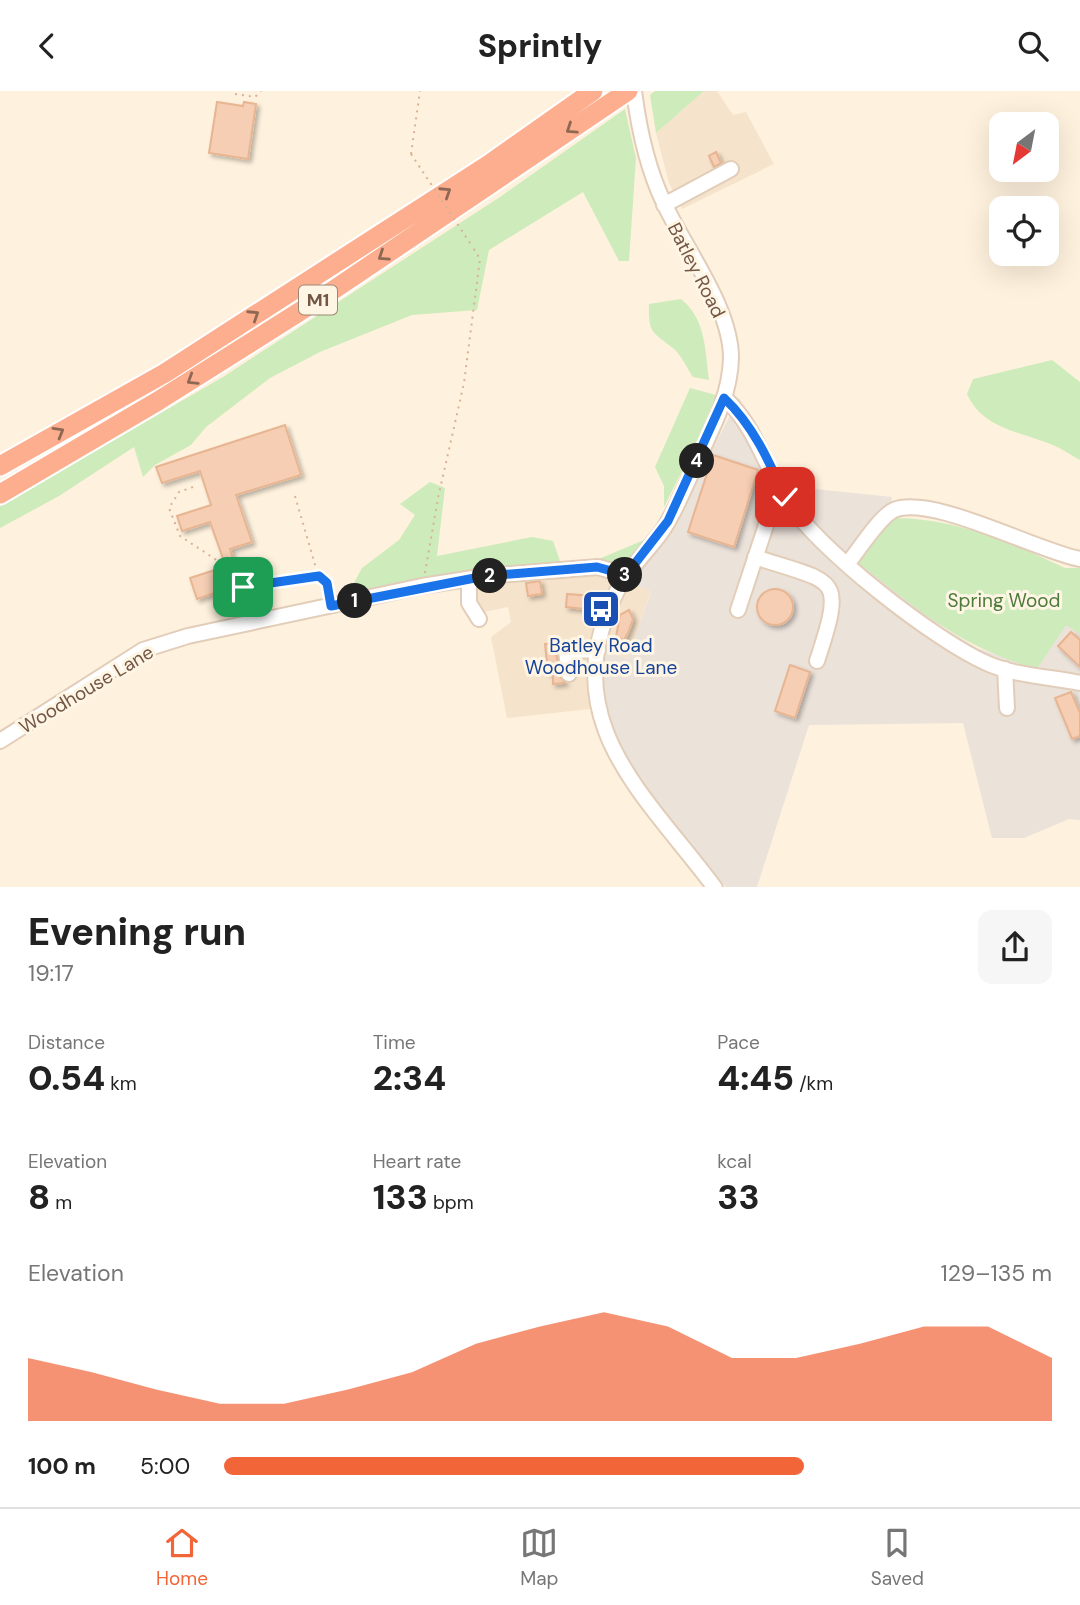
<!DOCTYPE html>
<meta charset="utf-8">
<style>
body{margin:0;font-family:"DM Sans",sans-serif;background:#f6f6f6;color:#222;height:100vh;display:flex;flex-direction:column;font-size:26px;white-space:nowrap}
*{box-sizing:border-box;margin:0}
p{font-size:23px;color:#767676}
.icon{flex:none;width:38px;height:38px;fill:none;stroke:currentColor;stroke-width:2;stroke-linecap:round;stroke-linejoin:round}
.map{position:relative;height:796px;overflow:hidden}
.drawer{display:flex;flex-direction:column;background:#fff;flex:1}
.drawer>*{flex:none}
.needle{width:46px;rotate:212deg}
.buttons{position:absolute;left:989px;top:21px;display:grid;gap:14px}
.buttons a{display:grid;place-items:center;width:70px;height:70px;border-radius:14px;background:#fff;box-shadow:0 7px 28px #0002;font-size:35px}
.pin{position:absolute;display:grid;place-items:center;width:60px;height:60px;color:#fff;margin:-30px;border-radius:14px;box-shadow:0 4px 10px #0006}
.km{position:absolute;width:35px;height:35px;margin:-18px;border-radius:50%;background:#222;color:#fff;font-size:19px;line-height:35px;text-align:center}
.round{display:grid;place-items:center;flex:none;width:74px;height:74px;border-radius:14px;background:#f6f6f6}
.overview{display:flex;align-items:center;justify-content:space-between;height:119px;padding:0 28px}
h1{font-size:38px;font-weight:800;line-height:52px}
.stats{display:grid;grid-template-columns:repeat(3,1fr);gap:10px;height:119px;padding:7px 28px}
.stats div{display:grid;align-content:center}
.stats b{font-size:35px;font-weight:800}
.stats small{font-size:19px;font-weight:400}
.stats p{font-size:19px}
.chart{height:196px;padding:14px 28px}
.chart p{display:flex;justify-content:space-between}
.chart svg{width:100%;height:126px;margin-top:7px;fill:#f16538;opacity:.7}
ul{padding:0 28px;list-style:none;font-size:23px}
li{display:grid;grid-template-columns:112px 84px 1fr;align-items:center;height:52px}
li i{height:18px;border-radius:9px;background:#f16538}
header{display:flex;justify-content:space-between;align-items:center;height:91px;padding:0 28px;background:#fff;font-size:32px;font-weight:800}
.menu{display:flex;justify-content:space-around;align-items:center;height:98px;border-top:2px solid #e0e0e0;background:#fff;font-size:19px;color:#767676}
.menu a{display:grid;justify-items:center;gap:4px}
.menu .current{color:#f16538}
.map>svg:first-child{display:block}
.residential{fill:#f6e3cb}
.industrial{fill:#ebe2da}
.green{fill:#ceebbb}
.building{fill:#f5ceb3;stroke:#e8b592;stroke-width:2;filter:url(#shadow)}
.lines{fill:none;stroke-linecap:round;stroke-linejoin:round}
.minor-casing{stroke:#e2cdb9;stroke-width:18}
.highway-casing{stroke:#fff;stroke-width:23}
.path{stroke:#d9b296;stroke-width:2;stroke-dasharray:2 5;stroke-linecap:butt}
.minor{stroke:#fff;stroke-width:14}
.highway{stroke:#fdae8e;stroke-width:19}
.path-bridge{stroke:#d9b296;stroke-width:2;stroke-dasharray:2 5;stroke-linecap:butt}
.oneway{stroke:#8f6853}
.route-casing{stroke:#fff;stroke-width:14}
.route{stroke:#1a73e8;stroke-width:9}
.labels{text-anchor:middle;stroke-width:6;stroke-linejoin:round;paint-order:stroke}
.shield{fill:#fff5e4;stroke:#9e8674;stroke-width:2}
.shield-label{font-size:18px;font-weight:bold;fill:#745644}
.street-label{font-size:19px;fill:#745644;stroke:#fff5e4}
.park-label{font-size:19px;fill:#4d7b3b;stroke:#fff5e4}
.transit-label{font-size:19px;fill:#164399;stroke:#fff5e4}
</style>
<header><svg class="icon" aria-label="back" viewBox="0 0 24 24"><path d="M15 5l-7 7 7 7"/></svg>Sprintly<svg class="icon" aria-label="search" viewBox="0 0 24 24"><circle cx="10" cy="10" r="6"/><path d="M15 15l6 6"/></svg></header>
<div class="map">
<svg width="1080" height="797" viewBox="0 0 1080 797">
<defs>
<filter id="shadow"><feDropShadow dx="3" dy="3" stdDeviation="2" flood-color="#0004"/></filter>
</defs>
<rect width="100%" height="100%" fill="#fef1dd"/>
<path class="residential" d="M704,0h13l16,24 13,-3 28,52 -92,45 -13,-26 -13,-50z
M605,483l6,3 2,9 -9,16 -13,45 -4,38 3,24 -83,9 -16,-81 20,-15 -3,-15 -28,6 -8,-28z
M628,491l23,8 -23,69 -25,-8 7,-28z"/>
<path class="industrial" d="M739,307l46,88 107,11 -3,21 -30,44 85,66 33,20 60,21 29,-45 14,10v186l-11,-1 -45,19h-32l-29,-115 -154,2 -52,162h-31l-88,-107 -20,-29 -7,-23 -8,-44v-33l25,8 23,-68 -23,-9 39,-45z"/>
<path class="green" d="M655,0h49l-48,42 -6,-38z
M625,18l11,49 -7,103h-10l-36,-69 -94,58 -12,60 -65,5 -92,37 -50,26 -64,49 -15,18 -36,20 -12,12 -9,-30 -75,49 -59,32v-22l223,-129 277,-180z
M681,208c25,20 24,51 28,81l-16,-3c-6,-9 -12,-22 -19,-28 -21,-18 -26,-14 -25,-45z
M1052,269l28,22v78c-11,-6 -22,-14 -35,-18 -30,-11 -64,-16 -78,-48l6,-15z
M690,297l26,7 -16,40 -36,72v-21l-9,-19z
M430,391l15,6 -8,68 95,-19 21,4 7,20h34l50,-21 -18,22 -7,3 -25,-4 -110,10 -136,23 14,-26 37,-28 16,-25 -15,-11z
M889,427c64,-1 119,23 176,50h15v66l-14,-9 -29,44c-76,-22 -119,-58 -179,-107z"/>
<path class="building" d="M217,11l26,4 1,-4 12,2 -8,55 -39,-6z
M716,61l5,11 -7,4 -5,-11z
M285,334l16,50 -65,20 16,47 -22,7 4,13 -9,2 -15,-42 -28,9 -5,-15 34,-11 -11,-34 -38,12 -6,-16z
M713,364l45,15 -24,77 -46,-15z
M257,467l3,10 -16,5 -3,-10z
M218,478l6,21 -27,9 -7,-21z
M540,490l2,13 -14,2 -2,-13z
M757 516a18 18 0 1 1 36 0a18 18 0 1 1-36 0Z
M567,503l26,2 -1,9h-7v4l-19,-2z
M629,519l4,9 -5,14 -4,7 -8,-3 4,-22z
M1071,541l9,8v27l-22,-21z
M560,552l-4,9 4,24 5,7 -12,1v-11h-5l-3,-29z
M790,574l20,7 -15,46 -20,-7z
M1071,601l9,21v23l-8,3 -17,-41z"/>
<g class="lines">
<defs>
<path id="minor" d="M634,0c5,39 13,77 30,112 21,46 67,104 67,155 -1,40 -21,74 -37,110 -11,22 -19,46 -34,66 -15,20 -33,37 -44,59 -63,128 30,202 99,295
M664,114l67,-36
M725,307c30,29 39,65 60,100 30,49 152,145 206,167 28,11 60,12 89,18
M755,466c81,27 91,16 62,104
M848,472c10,-12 32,-47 46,-53 37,-16 143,41 186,49
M469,488v24l10,16
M738,519l37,-112 8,-5
M1005,578l2,39
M569,583l-3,-23 32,-1
M0,650l143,-91 45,-14 234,-50 64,-10 112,-9 28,8"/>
<path id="highway" d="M0,375l165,-93 323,-208 105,-74
M0,403l158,-93 168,-106 302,-204"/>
</defs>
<use href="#minor" class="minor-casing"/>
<use href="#highway" class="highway-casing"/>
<path class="path" d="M235,3l20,3 6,-6
M411,63l9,-63
M193,396l-14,5 -10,16 11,28 35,23 20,25 15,3 69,-11 8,7 2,12
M295,405l23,79
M425,482l13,-75 26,-115 16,-124 -8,-13"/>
<use href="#minor" class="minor"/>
<use href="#highway" class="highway"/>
<path class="path-bridge" d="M411,63l61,92"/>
</g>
<defs><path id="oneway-chevron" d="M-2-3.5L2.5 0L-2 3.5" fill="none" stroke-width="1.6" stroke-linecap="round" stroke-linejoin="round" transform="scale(1.75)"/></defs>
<g class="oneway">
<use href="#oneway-chevron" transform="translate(571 38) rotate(146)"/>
<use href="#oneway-chevron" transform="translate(446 101) rotate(-33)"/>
<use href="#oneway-chevron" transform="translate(383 165) rotate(146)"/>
<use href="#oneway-chevron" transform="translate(254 224) rotate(-33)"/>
<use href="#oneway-chevron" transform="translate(192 289) rotate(148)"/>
<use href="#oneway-chevron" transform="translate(59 341) rotate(-30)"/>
</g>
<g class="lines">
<defs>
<path id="route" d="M243,496l76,-11 8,7 4,23 154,-30 112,-9 29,8 42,-54 56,-123c29,27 45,63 61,99"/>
</defs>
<use href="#route" class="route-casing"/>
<use href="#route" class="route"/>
</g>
<defs>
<symbol id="bus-square" viewBox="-11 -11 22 22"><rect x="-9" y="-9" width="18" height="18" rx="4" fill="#1a4fb4" stroke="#fff5e4"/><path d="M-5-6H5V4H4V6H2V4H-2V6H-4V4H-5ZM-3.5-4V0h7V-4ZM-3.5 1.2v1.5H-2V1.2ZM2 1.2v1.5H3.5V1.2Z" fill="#fff"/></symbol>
</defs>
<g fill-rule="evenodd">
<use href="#bus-square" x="579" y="496" width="44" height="44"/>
</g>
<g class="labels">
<rect class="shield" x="299" y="194.5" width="38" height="29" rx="5"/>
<g class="shield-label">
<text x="318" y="215">M1</text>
</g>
<g class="street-label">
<text transform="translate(697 179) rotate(63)" y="7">Batley Road</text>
<text transform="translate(86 598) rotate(-31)" y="7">Woodhouse Lane</text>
</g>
<g class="park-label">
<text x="1004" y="516">Spring Wood</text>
</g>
<g class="transit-label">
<text x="601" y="561">Batley Road<tspan x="601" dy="22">Woodhouse Lane</tspan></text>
</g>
</g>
</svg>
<div class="buttons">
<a><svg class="needle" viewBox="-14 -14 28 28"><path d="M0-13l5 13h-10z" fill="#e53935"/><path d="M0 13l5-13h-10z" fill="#767676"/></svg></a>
<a><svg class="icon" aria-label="locate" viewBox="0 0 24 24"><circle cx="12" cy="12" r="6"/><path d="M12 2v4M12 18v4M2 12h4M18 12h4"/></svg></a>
</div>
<div class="pin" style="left:243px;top:496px;background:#1e9e55"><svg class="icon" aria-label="arrive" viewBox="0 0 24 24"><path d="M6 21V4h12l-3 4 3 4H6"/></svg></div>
<div class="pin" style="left:785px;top:406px;background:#d93025"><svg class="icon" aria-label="check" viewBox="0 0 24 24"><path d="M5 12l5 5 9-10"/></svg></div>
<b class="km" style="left:355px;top:510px">1</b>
<b class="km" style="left:490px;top:485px">2</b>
<b class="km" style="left:625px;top:484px">3</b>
<b class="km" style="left:697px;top:370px">4</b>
</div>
<section class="drawer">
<div class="overview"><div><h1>Evening run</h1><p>19:17</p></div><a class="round"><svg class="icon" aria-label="share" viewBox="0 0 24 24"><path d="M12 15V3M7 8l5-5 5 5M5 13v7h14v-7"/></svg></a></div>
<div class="stats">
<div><p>Distance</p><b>0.54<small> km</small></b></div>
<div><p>Time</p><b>2:34</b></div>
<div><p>Pace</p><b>4:45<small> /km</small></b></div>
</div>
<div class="stats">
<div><p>Elevation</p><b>8<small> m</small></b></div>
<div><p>Heart rate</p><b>133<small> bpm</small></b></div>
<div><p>kcal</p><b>33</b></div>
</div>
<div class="chart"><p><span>Elevation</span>129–135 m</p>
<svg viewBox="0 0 160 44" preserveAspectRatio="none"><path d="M0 44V22L10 27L20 33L30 38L40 38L50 33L60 27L70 17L80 11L90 6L100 11L110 22L120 22L130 17L140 11L150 11L160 22V44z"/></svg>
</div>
<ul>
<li><b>100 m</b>5:00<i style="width:70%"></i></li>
</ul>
</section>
<nav class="menu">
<a class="current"><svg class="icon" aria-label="home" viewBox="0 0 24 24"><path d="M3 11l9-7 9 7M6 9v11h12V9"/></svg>Home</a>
<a><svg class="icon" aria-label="map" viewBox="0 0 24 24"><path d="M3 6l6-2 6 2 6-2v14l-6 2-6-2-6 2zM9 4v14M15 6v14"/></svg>Map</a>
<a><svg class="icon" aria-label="saved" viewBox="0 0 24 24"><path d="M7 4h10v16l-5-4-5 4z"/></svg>Saved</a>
</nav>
